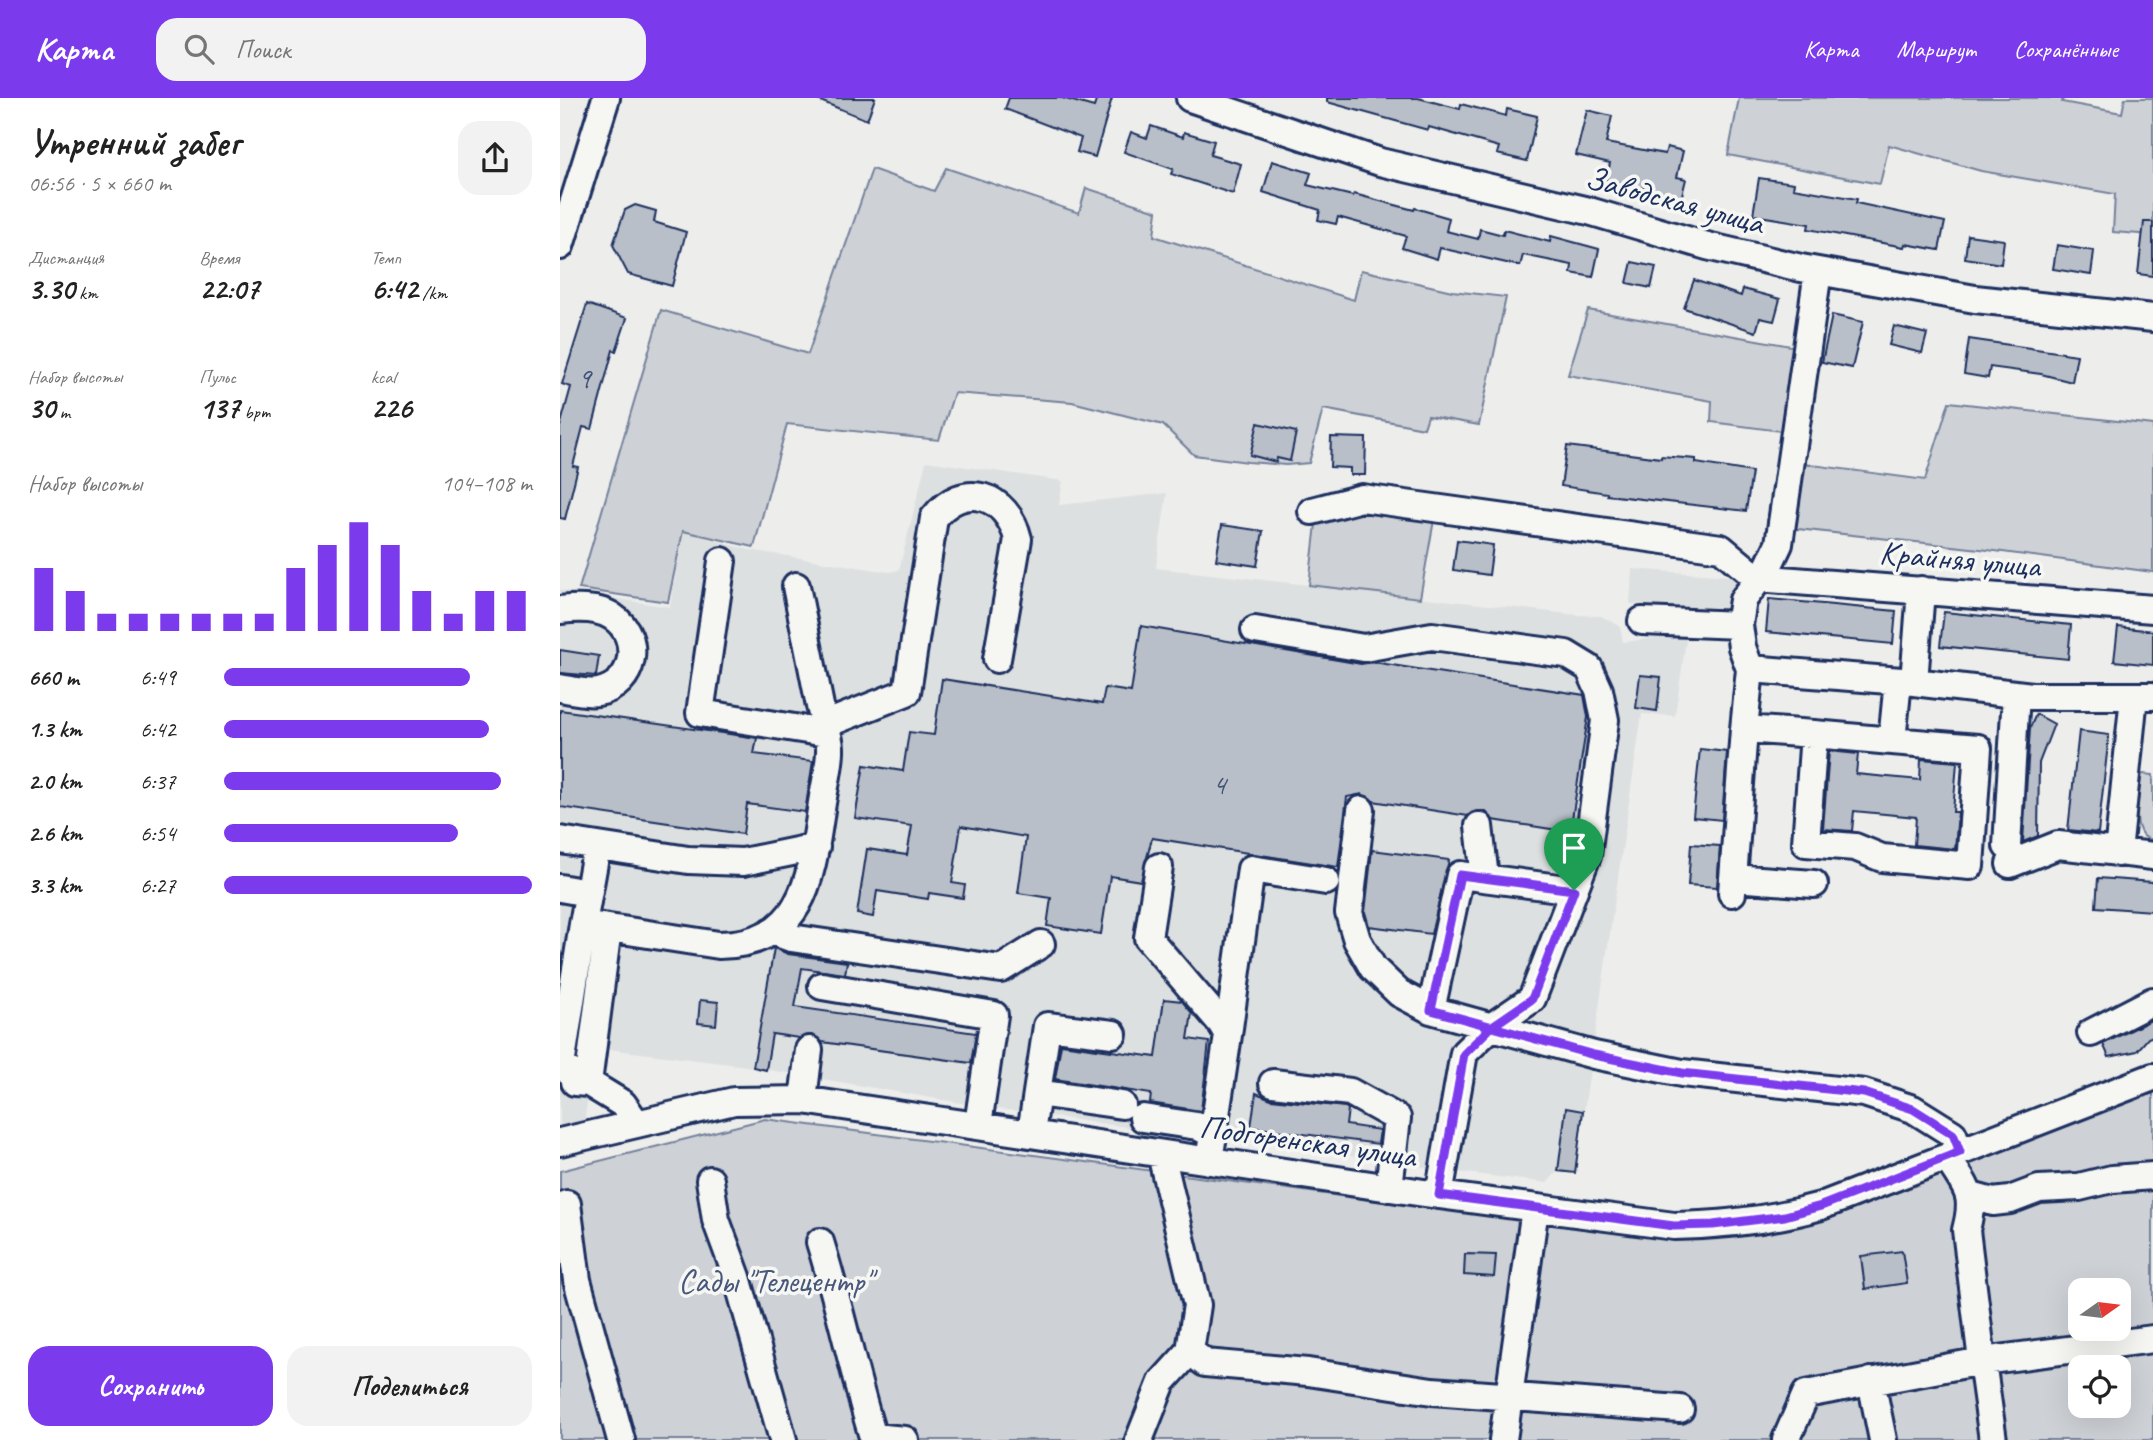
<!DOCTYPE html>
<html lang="ru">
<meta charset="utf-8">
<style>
body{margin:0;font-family:Caveat,sans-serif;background:#f2f2f2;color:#222;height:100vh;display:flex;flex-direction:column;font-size:26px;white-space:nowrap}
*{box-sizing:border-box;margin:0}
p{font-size:23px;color:#767676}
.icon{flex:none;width:38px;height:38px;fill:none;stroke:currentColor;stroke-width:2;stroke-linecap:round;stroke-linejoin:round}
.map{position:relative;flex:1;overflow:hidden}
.sheet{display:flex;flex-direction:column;background:#fff;width:560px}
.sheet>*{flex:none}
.needle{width:46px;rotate:76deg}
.buttons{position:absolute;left:1508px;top:1180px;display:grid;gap:14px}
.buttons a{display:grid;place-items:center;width:63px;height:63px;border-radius:14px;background:#fff;box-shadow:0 7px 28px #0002;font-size:35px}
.pin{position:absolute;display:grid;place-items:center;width:60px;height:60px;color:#fff;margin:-72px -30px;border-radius:50% 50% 50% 0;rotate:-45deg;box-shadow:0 0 7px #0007}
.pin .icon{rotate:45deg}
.round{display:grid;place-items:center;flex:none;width:74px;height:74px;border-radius:21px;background:#f2f2f2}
.headline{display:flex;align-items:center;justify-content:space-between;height:119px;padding:0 28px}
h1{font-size:38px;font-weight:700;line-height:52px}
.figures{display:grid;grid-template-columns:repeat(3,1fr);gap:10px;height:119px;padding:7px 28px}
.figures div{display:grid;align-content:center}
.figures b{font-size:30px;font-weight:700}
.figures small{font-size:19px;font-weight:400}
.figures p{font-size:19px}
.chart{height:196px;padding:14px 28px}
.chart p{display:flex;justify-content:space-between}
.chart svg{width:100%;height:126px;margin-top:7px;stroke:#7c3aed;stroke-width:6}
.cta{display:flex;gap:14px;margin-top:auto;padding:14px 28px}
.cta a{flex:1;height:80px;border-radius:21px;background:#7c3aed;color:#fff;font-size:28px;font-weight:700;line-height:80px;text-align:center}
.cta a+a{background:#f2f2f2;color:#222}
ul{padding:0 28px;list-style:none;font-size:23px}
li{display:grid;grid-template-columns:112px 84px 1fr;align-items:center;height:52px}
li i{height:18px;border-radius:9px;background:#7c3aed}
header{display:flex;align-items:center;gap:42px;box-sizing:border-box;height:98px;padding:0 35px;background:#7c3aed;color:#fff}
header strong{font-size:33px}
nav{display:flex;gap:38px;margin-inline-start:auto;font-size:24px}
.search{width:490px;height:63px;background:#f2f2f2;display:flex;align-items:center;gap:18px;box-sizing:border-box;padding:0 24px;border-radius:21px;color:#767676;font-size:26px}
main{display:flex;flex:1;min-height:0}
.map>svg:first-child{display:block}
.built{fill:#dde0e1}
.green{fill:#ced2d7;stroke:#74809a;stroke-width:2;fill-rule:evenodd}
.building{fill:#b9bfc8;stroke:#1b2f5e;stroke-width:2}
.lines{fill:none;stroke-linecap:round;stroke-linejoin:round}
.minor-casing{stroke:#1b2f5e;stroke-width:32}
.minor{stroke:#f6f6f2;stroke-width:26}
.route-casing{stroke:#fff;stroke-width:14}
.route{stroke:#7c3aed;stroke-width:9}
.labels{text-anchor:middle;stroke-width:7;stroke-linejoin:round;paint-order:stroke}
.number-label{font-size:30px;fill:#425378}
.street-label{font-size:33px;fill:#1b2f5e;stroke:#f6f6f2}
.park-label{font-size:33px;fill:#48587c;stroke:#f6f6f2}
</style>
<header>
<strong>Карта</strong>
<div class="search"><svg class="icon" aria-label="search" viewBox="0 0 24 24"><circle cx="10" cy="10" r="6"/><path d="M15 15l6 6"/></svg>Поиск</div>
<nav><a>Карта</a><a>Маршрут</a><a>Сохранённые</a></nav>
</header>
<main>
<section class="sheet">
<div class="headline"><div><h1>Утренний забег</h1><p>06:56 · 5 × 660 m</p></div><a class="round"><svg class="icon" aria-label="share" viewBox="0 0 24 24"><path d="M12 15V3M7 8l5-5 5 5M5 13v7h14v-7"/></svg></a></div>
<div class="figures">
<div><p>Дистанция</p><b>3.30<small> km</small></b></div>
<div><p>Время</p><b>22:07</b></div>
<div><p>Темп</p><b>6:42<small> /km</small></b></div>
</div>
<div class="figures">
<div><p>Набор высоты</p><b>30<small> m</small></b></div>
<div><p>Пульс</p><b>137<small> bpm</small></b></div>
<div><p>kcal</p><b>226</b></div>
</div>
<div class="chart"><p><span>Набор высоты</span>104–108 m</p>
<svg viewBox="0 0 160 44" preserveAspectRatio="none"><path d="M5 44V22M15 44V30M25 44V38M35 44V38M45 44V38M55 44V38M65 44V38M75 44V38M85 44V22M95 44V14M105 44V6M115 44V14M125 44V30M135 44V38M145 44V30M155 44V30"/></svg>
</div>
<ul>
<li><b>660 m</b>6:49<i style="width:80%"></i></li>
<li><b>1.3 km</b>6:42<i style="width:86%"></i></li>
<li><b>2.0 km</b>6:37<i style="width:90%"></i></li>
<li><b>2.6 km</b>6:54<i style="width:76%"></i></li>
<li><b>3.3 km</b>6:27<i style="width:100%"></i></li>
</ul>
<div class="cta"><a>Сохранить</a><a>Поделиться</a></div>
</section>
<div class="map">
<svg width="1593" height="1342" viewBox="0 0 1593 1342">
<rect width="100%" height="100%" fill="#edeeec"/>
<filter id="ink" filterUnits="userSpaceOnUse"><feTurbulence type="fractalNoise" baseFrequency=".0143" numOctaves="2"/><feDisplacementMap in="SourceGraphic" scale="14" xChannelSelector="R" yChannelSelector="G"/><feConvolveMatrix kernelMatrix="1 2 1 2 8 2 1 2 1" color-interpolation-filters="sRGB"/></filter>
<g filter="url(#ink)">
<path class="built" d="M366,363l137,20 -4,24 108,-12 -11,75 422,47 23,1 19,10 3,16 64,-8 -12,82 -33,-2 -67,459 -17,-2 -11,12 -112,-14 -208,-32 -24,1 -231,-33 -219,-38 -145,-18 -20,47 -4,29 -24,7v-542l110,17 13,-76 66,19 141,22 9,-2z
M1072,471l112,8 -9,34 -105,-7z"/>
<path class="green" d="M1179,0h324l-1,4 60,11 3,-15h28v137l-40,-3 2,-38 -134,-23 -92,-26 -9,39 -152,-29z
M386,70l133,45 7,-25 71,23 -3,25 200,64 7,-30 91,21 54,6 -27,128 -51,-9 -4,12 -101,-19 -14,54 -23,2 -38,-3 -54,-7 -31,-30 -91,-23 -118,-9 -15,47 -152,-16 -33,123 -71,-16 -15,71 -89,-13 82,-279 147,44 64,-185 62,22z
M1028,212l214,38 -22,83 -69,-9 1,-21 -144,-26z
M1389,304l204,23v147l-173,-23 -191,-21 9,-65 127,17z
M801,409l73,13 -14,78 -111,-13 7,-61z
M1582,676l11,1v65c-26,-3 -13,-48 -11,-66z
M1593,992v350h-1593v-269l205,-52 882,118 139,-9zM1521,1192h38v38h-38zM1521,1269h38v38h-38z"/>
<path class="building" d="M253,0h62l-8,22z
M449,0h53l32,9 3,-9h15l-17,59 -18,-5 4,-14 -76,-29z
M767,0h91l42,11 1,-5 45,12 1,-7 30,7 -10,45 -30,-7 2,-7 -70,-20 -1,3 -101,-28z
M1027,12l25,6 -6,27 59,11 2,-7 16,4 -6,26 9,2 -6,24 -25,-6 1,-6 -50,-10 4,-18 -34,-8z
M591,28l32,11 1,-5 30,9 -4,14 31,9 -8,30 -62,-20 2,-5 -49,-17 7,-20 16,6z
M712,63l39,12 -4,12 46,11 1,-2 60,16 1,-2 34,10 -3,13 32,8 2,-10 23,6 1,-5 46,12 1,-6 48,13 -6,28 -22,-4 1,-8 -49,-10 -3,11 -80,-18 -3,11 -35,-11 4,-12 -68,-19 -2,7 -18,-4 2,-10 -57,-18z
M1199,80l35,5 -1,5 64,11 -1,4 89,19 -6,28 -34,-6 -1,3 -96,-18 1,-5 -56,-9z
M75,107l21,6 -2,11 32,10 -14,54 -44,-12 -15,-29 12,-35z
M1584,124h9v54l-15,-2z
M1408,137l36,5 -3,24 -36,-6z
M1497,147l37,6 -3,24 -38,-6z
M1072,164l24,5 -5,21 -24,-5z
M1134,182l47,16 2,-7 37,10 -6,22 -14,-3 -4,14 -72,-24z
M27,206l40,14 -11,33 -3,-1 -21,79 -9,-2 -10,39 5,1 -13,52 -5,-1v-91l11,-40 -9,-3z
M1272,217l31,7 -11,46 -30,-6z
M1334,228l33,8 -5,19 -33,-8z
M1409,241l108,16 -5,27 -31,-8 -51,-7 -2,11 -24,-4z
M698,325l38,9 -6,29 -13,-3 -1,4 -26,-7z
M771,339l35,1 -1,37h-15v-7l-20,-1z
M1007,348l94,12v-2l35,3v4l56,9 -6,39 -139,-16v-2l-46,-7z
M662,427l41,6 -6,35 -41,-6z
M897,442l36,5 -4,30 -36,-5z
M1209,501l127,12 -3,33 -127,-12z
M1384,514l127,13 -3,34 -128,-13z
M581,528l220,38 12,-2 211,33 4,22 -18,115 -77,-12 -8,-9h-8l-9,5 -95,-15 -11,-7 -15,3 -9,70 -186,-29 -11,43 -31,-5 -9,58 -54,-8 4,-28 -33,-5 8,-56 -65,-11 -9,57 13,2 -2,13 -34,-5 -1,6 -51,-8 -4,26 -16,-3 10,-65 40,6 5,-29 -57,-8 9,-53 39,6 6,-39 25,3 8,-56 160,25 3,-16 26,4z
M1558,529l35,4v34l-39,-4z
M0,552l39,6 -3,20 -36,-3z
M1080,577l21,2 -4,34 -21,-3z
M0,612l197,28 -3,16 59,7 -8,51 -58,-8 -4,30 -183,-27z
M1476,616l18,10 -15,39 -1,73 -15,6 7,-114z
M1519,633l30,4 -11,98 -30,-3z
M1140,651l27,3 -5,68 -29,-3z
M1269,653l29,3 -2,20 64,6 1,-21 36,3 -4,50h5l-3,37 -41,-4 2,-28 -62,-6 -2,20 -29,-2z
M1131,746l29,2 -3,41 -29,-2z
M812,752l77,10 -18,74 -62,-8 -4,-14z
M1538,780l55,4v29l-57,-4z
M214,850l14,6 59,8 -2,12 -43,-6 -7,39 181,26 -5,30 -149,-21 -10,-7 -13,3 -27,-4 -6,36 -13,-3z
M604,901l18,2 10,12 -4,26 21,3 -8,69 -51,-8 1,-9 -96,-15 6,-35 95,13z
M140,902l18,2 -2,23 -18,-2z
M1593,921v17l-5,2 -11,13 -28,6 -6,-13z
M696,995l15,6 74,8 3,2 -2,16 34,5 -2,14 -127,-17z
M1006,1010l17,3 -8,62 -17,-2z
M1342,1153l5,32 -42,6 -4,-33z
M905,1156l31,1 -2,22 -30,-2z"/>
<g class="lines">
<defs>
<path id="minor" d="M630,0l190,64 209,49 118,35 94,22 174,31 178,19
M0,148l46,-148
M1258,173l-39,273 -11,23 -25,33 -4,25 3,22 8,22 164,13
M752,413l50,-13 359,50 36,30 396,31
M162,463l-22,152 126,20
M1361,492l-7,92 118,14h121
M0,512c17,-2 39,-3 53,7 30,20 22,69 -15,75 -13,2 -26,-2 -38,-4
M1082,523l97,4
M695,532l109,18 68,-12 134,18 23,14 10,22 6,30 -18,136 -55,143 -41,28 -27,26 -25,142
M1190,571l-6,60 70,5
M264,627l83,-33 27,-174c29,-38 73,-24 84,21l-21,120
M1332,643l-78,-7 -8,109 49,4 27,11 88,8 8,-118 -86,-7 6,-60
M801,712l-12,103 8,27 16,28 26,25 32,17 163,45 88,18 182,20 49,16 40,25 7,18
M919,728l6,52
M0,742l128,20 55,2 73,-15
M1447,748l9,-152
M1558,755l16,-157
M1450,766l48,-19 95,11
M599,769l-11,71 73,85 7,12 -19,126
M1173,780l81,6
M0,790l28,5
M1172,795l12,-164
M23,826l14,-78
M212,833l19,7 210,31 40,-25
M262,888l172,29 -16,110
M871,912l29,-135 114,15
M1531,935l62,-32
M668,937l23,-166 75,12
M15,984l13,1 20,-155
M713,985l77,9 47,26 -8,70
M477,995l85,12
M243,1002l6,-50
M583,1020l54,8 16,8
M77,1026l-14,-20 -62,-38 22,-142 136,21c85,-1 92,-67 102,-135 2,-19 10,-45 9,-63 -1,-13 -7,-28 -10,-41 -8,-40 -16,-80 -24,-120
M471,1035l16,-107 66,8
M0,1044l174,-41 69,-1 621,93 250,33c51,-1 98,-6 147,-20l332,-129
M150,1082l6,40 21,57 46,163
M1411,1098l22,6 17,-2 29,-11 40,-2 33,-8 41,-3
M7,1106l10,76 44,160
M260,1144c20,64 33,130 53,195l32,3
M630,1253l15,12 103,9 124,19 248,18
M1311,1283l12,59
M579,1342l23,-58 28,-31 7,-46 -36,-151
M943,1342l32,-232
M1226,1342l20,-46 176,-33 -16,-131c10,-38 0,-41 -19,-73
M1433,1342l-11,-79 171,-22"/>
</defs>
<use href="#minor" class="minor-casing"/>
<use href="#minor" class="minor"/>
</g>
</g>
<g class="lines" filter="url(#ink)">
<defs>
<path id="route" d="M1014,792l-42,109 -41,28 -27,27 -25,141 235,31 39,-1 72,-9 36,-10 139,-54 -7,-18 -40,-25 -49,-16 -182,-20 -88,-18 -163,-45 29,-135 114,15"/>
</defs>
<use href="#route" class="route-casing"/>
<use href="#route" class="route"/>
</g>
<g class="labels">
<g class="number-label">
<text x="24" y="290">9</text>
<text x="659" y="696">4</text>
</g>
<g class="street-label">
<text transform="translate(1115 101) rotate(15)" y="12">Заводская улица</text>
<text transform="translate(1400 460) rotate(5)" y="12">Крайняя улица</text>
<text transform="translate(748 1042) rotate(8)" y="12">Подгоренская улица</text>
</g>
<g class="park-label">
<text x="215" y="1194">Сады "Телецентр"</text>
</g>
</g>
</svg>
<div class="buttons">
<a><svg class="needle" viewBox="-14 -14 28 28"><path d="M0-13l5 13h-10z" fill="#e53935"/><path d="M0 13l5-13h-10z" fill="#767676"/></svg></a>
<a><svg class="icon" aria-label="locate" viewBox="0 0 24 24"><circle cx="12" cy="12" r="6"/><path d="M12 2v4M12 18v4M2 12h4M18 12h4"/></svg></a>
</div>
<div class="pin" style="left:1014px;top:792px;background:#1e9e55"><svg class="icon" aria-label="arrive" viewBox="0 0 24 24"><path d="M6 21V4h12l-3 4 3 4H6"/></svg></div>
</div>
</main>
